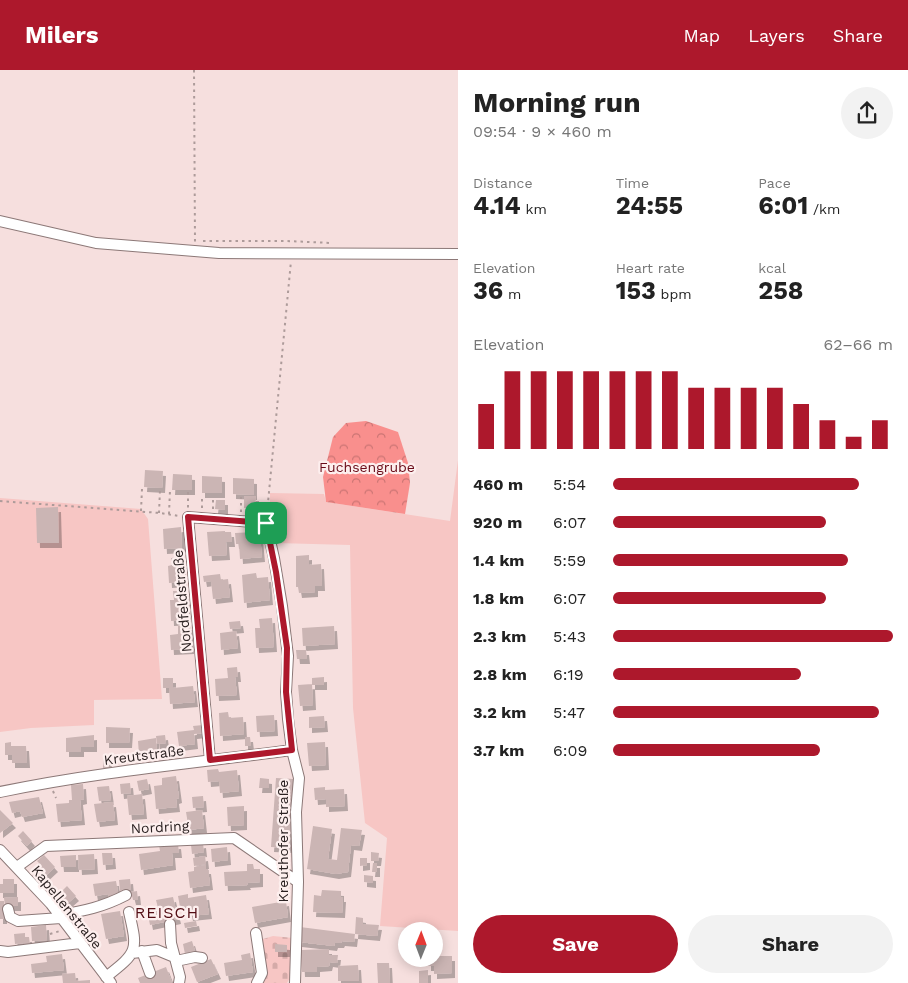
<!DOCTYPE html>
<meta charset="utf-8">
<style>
body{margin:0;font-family:"Work Sans",sans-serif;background:#f2f2f2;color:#222;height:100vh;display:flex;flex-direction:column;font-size:19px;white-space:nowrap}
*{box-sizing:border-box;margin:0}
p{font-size:16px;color:#767676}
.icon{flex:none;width:28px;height:28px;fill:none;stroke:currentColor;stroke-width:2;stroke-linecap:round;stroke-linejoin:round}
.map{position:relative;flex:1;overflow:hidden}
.drawer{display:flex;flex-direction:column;background:#fff;width:450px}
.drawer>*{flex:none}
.needle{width:32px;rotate:1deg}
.fabs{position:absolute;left:398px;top:852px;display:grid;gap:10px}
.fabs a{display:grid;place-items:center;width:45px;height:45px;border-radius:50%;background:#fff;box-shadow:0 2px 12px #0003;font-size:25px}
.pin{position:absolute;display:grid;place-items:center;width:42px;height:42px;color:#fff;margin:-21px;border-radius:10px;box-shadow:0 2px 8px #0006}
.round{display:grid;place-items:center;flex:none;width:52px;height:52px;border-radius:26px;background:#f2f2f2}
.head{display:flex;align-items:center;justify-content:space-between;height:85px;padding:0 15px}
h1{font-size:28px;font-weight:700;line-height:38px}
.figures{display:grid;grid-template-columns:repeat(3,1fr);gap:8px;height:85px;padding:5px 15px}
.figures div{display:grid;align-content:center}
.figures b{font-size:25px;font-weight:700}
.figures small{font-size:14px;font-weight:400}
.figures p{font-size:14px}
.chart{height:140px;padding:10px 15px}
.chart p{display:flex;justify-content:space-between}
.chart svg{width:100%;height:90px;margin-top:5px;stroke:#ad182c;stroke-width:6}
.button{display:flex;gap:10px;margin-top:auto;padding:10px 15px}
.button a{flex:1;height:58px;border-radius:30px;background:#ad182c;color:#fff;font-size:20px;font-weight:700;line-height:58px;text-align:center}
.button a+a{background:#f2f2f2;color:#222}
ul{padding:0 15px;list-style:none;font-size:16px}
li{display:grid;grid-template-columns:80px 60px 1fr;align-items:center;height:38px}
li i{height:12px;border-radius:6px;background:#ad182c}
header{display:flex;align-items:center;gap:30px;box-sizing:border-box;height:70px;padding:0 25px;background:#ad182c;color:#fff}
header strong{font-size:24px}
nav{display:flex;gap:28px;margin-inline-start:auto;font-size:18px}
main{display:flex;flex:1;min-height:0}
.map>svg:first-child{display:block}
.grass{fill:#f7c6c4}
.forest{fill:url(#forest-crowns)}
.cemetery{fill:url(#cemetery-stones)}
.building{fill:#cbb5b4;filter:url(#shadow)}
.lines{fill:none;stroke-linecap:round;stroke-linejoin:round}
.minor-casing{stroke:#8c7877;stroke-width:12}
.path{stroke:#ad9b9a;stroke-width:2;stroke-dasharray:2.5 4;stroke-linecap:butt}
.minor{stroke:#fff;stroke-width:10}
.route-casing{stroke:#fff;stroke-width:10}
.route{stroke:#ad182c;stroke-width:6}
.labels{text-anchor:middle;stroke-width:4.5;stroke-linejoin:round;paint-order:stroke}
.park-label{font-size:14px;fill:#6a0b18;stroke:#fdefee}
.street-label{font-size:14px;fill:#2b2222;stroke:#fdefee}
.quarter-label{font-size:16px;letter-spacing:1px;fill:#520c13;stroke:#fdefee}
</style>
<header>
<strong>Milers</strong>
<nav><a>Map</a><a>Layers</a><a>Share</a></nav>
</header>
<main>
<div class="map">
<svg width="458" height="913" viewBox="0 0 458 913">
<defs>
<pattern id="forest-crowns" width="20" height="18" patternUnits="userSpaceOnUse" patternTransform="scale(1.25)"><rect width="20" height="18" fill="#f98f8d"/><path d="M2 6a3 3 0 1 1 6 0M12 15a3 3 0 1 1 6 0" fill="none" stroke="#ca7473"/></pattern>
<pattern id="cemetery-stones" width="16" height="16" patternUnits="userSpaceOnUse" patternTransform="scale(1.25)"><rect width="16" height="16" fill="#f7c6c4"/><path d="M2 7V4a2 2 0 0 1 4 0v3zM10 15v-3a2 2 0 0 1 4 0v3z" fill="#d4aaa8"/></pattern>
<filter id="shadow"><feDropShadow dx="3" dy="5" stdDeviation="0" flood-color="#0004"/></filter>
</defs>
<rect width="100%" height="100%" fill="#f6dfde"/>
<path class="grass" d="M458,390v471l-78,-5 7,-88 -22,-15 -12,-115 -3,-163 -74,-2 -6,-24v-26l54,1 2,8 124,19z
M0,428l141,11 7,10 14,180 -68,1v25l-63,3 -31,4z"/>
<path class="forest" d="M366,351l32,11 10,31 2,20 -5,31 -79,-12 -3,-25 10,-40 13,-14z"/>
<path class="cemetery" d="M273,866l20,2 -1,36 -5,9h-26l-8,-41z"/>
<path class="building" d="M145,400l18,1 -1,17 -18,-1z
M173,404l19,1v15h-20z
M202,406l20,1v16h-20z
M233,408l21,1v16l-21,-1z
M244,426h12l-1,13 -11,-1z
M216,430h9v10l-10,-1z
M58,437l1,36h-22l-1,-35z
M181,457l1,21 -18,1 -1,-20z
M225,461v1h6l1,10h-6l1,13 -18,1 -2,-24z
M254,462v4h6l2,21 -22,2 -1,-15h-3l-1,-11z
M309,485v10l12,-1 1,22h-7v6l-16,1 -1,-6h-2v-31z
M182,487l2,25 -15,1 -1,-17 4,-1 -1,-7z
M256,503l1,5 11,-1 2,23 -26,3 -2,-28z
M220,504l1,6 7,-1 2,18 -17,2 -2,-18 -7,1 -1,-6z
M173,521h13l2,29 -17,1 -1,-21h4z
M272,548l2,29 -18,1 -1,-20h5l-1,-9z
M240,551l1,7 -11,1 -1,-7z
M190,555l1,24 -20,1 -1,-15 8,-1v-8z
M334,556l1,18 -32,2 -1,-18z
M236,561l2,17 -17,2 -1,-17z
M296,580h10l1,9h-10z
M237,597l1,10h-3l2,18 -21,1 -1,-17 13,-1 -1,-10z
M324,607v8h-12v-7z
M163,608h10v10l20,-2 2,16 -25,2 -1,-16h-6z
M312,614l1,21 -13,1 -2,-21z
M228,642l1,6 14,-1 1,17 -24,2 -1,-23z
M274,645l1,16 -18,1 -1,-16z
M324,646l1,11 -16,1v-11z
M203,655l1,8 -10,1 1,10 -16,2 -2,-14 17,-2 -1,-4z
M106,657l24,1 -1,15h-23z
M94,665v12h-13v5h-15v-14z
M165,665l1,8 -9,1 -1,-8z
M245,667h5l1,9h-6z
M156,668l1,15 -18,2 -1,-14z
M11,672v4h15l1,17h-15v-8h-7v-12z
M325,672l1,23 -17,1 -2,-23z
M103,689h6v9h-6z
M218,699l1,3 18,-2 2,21 -19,2 -1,-12 -11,1 -1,-12z
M176,706l3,22 -3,1 1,8 -21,2 -2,-23 8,-1v-7z
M260,708l9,1v9h-10z
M276,708l18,1 -5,69 -18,-1z
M147,709l2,10 -10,2 -2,-10z
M130,713l1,10 -10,1 -1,-10z
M83,714l1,15 -4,1 2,20 -24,2 -2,-18 13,-1v-3h3l-1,-15z
M109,716l2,14 -12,1 -2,-14z
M325,717v3l19,-1 1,17 -19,1v-8l-11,1 -1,-12z
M142,724l2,20 -15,1 -2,-19z
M203,726l1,11 -11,1 -1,-11z
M39,727l4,16 -21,4 -2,-6 -8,2 -3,-11z
M113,732l2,18 -18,2 -3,-18z
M244,736v19l-16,1 -1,-19z
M0,740l13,13 -13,10z
M202,740l2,18 -15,2 -3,-18z
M313,756l19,3 -4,30 9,1 4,-32 21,2 -3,16 -8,-1 -3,27 -12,2 -29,-5z
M23,761l9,10 -5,5 -9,-10z
M203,773l1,9 -12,2 -1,-9z
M178,774l1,9h-7l1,12 -32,5 -2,-16 21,-3 -1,-6z
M227,777l1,13 -16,2 -1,-13z
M371,782l8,1 -1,8h-7z
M102,783h10l1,11 -10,1z
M94,784l1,15 -16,1 -1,-15z
M44,785l11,12 -14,13 -9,-10 7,-7 -2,-2z
M76,785v12h-15l-1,-11z
M205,786l1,8 -12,2 -1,-8z
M360,788h7v7l-7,1z
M373,793h4v9h-5z
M247,794h6l1,5h6v13l-13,1 1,2 -23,1 -1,-14 23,-1z
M206,795v4h2l2,16 -20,3 -2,-16 6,-1v-4z
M364,805l9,1v7l-9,-1z
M3,809h11v14h-14v-9h3z
M130,809l1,10 -11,2 -1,-11z
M116,811l3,17 -10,1 -1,-5 -13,2 -2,-12z
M67,816l9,10 -8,7 -9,-9z
M322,820l19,1v6h2l-1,16 -29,-1 1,-17 7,1z
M137,821l1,9h-5l-2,-8z
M188,824v4l18,-3 3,19 -19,2 -2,-10 -8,1 -2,-11z
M18,827v9h-13l-1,-8z
M173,827l5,22 -28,6 -3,-15 11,-2 -2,-8z
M0,831h4v18h-4z
M286,831l2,16 -33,6 -3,-16z
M120,841l4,25 -18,3 -5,-25z
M356,847l7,1v6l16,1 -2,11 -22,-2z
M196,851l1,5 -12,2 -1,-5z
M46,855l1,15 -15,1 -1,-14z
M300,857l55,7 -1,8 -12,-1 -1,2h-6l-1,3 -35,-4z
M25,863v4h4l1,8 -6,1v-3l-9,1 -1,-10z
M192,871l3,10 -10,3 -2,-10z
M275,874l12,1v7h-12z
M329,879v6h9l-1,8 -7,-1 -1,4 -12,1v5h-15l-1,-22z
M250,883l3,19 -27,4 -2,-13 18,-3 -1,-5z
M434,883h5v3h13v17l-18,1v-8h-6v-7h6z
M62,884l2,16 -32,3 -1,-9 16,-2 -1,-6z
M211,889l7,15 -21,8 -6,-15z
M377,893h12l1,20h-12z
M358,895l1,16h-21v-15z
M166,897l6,16h-32l-2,-5z
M428,900v13h-9v-12z
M75,903l1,8 14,-1v3h-27l-1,-9z"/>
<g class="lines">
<defs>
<path id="minor" d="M0,151l96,22 123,10 239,1
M210,690l-22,-243 78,6 8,35 8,48 6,50 -2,36 2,27 4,31 7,28 -3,34 2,70 -3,101
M0,722c96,-20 194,-29 292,-42
M0,780l51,54 60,79
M17,797l29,-21 188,-8 64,44
M8,839l2,8 8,4 43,-3
M59,845c25,-4 44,-8 67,-20
M170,854l1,19 9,34 -1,6
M256,863l6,40 -5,10
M0,881l8,1 72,-9
M142,881l8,22
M132,883l25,-3 17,7
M176,891l19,-4 7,1
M106,907c32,-25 32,-26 23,-65"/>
</defs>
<use href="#minor" class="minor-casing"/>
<path class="path" d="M194,0l1,173
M203,171h84l44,2
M188,422v17
M0,431l160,12 19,3
M202,438v-10
M213,439v-13
M141,441l1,-22
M241,442v-15
M159,443l1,-23
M267,443l24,-252
M169,444l1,-24
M53,721l3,7
M50,864l10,-3"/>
<use href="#minor" class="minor"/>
</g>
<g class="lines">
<defs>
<path id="route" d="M188,447l78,6 10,49 11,76 -1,44 6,58 -82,10z"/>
</defs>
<use href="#route" class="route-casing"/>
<use href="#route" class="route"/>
</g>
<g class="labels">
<g class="park-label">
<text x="367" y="402">Fuchsengrube</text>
</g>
<g class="street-label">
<text transform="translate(182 531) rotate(-95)" y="5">Nordfeldstraße</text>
<text transform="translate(144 685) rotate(-7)" y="5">Kreutstraße</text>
<text transform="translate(160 757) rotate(-3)" y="5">Nordring</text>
<text transform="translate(283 771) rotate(-90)" y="5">Kreuthofer Straße</text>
<text transform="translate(67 837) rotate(51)" y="5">Kapellenstraße</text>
</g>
<g class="quarter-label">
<text x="167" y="848">REISCH</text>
</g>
</g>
</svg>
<div class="fabs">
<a><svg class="needle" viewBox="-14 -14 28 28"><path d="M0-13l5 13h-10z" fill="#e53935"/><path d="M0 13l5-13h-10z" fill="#767676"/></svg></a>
</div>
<div class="pin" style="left:266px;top:453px;background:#1e9e55"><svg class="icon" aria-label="arrive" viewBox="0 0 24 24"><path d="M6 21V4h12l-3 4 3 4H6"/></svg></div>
</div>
<section class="drawer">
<div class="head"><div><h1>Morning run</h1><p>09:54 · 9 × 460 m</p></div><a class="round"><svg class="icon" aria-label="share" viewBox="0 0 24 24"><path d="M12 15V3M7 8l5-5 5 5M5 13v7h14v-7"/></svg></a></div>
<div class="figures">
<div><p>Distance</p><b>4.14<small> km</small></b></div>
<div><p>Time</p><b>24:55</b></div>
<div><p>Pace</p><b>6:01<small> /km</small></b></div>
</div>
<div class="figures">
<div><p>Elevation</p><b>36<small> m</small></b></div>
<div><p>Heart rate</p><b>153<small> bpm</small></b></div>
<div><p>kcal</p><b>258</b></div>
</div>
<div class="chart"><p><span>Elevation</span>62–66 m</p>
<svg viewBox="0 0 160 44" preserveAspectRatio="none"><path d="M5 44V22M15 44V6M25 44V6M35 44V6M45 44V6M55 44V6M65 44V6M75 44V6M85 44V14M95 44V14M105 44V14M115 44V14M125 44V22M135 44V30M145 44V38M155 44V30"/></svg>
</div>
<ul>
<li><b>460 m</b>5:54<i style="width:88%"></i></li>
<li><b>920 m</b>6:07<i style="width:76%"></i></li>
<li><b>1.4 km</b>5:59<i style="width:84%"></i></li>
<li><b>1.8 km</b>6:07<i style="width:76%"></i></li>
<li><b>2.3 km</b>5:43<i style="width:100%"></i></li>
<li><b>2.8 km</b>6:19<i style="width:67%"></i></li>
<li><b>3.2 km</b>5:47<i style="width:95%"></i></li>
<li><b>3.7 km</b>6:09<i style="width:74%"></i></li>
</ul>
<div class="button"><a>Save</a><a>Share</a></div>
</section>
</main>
